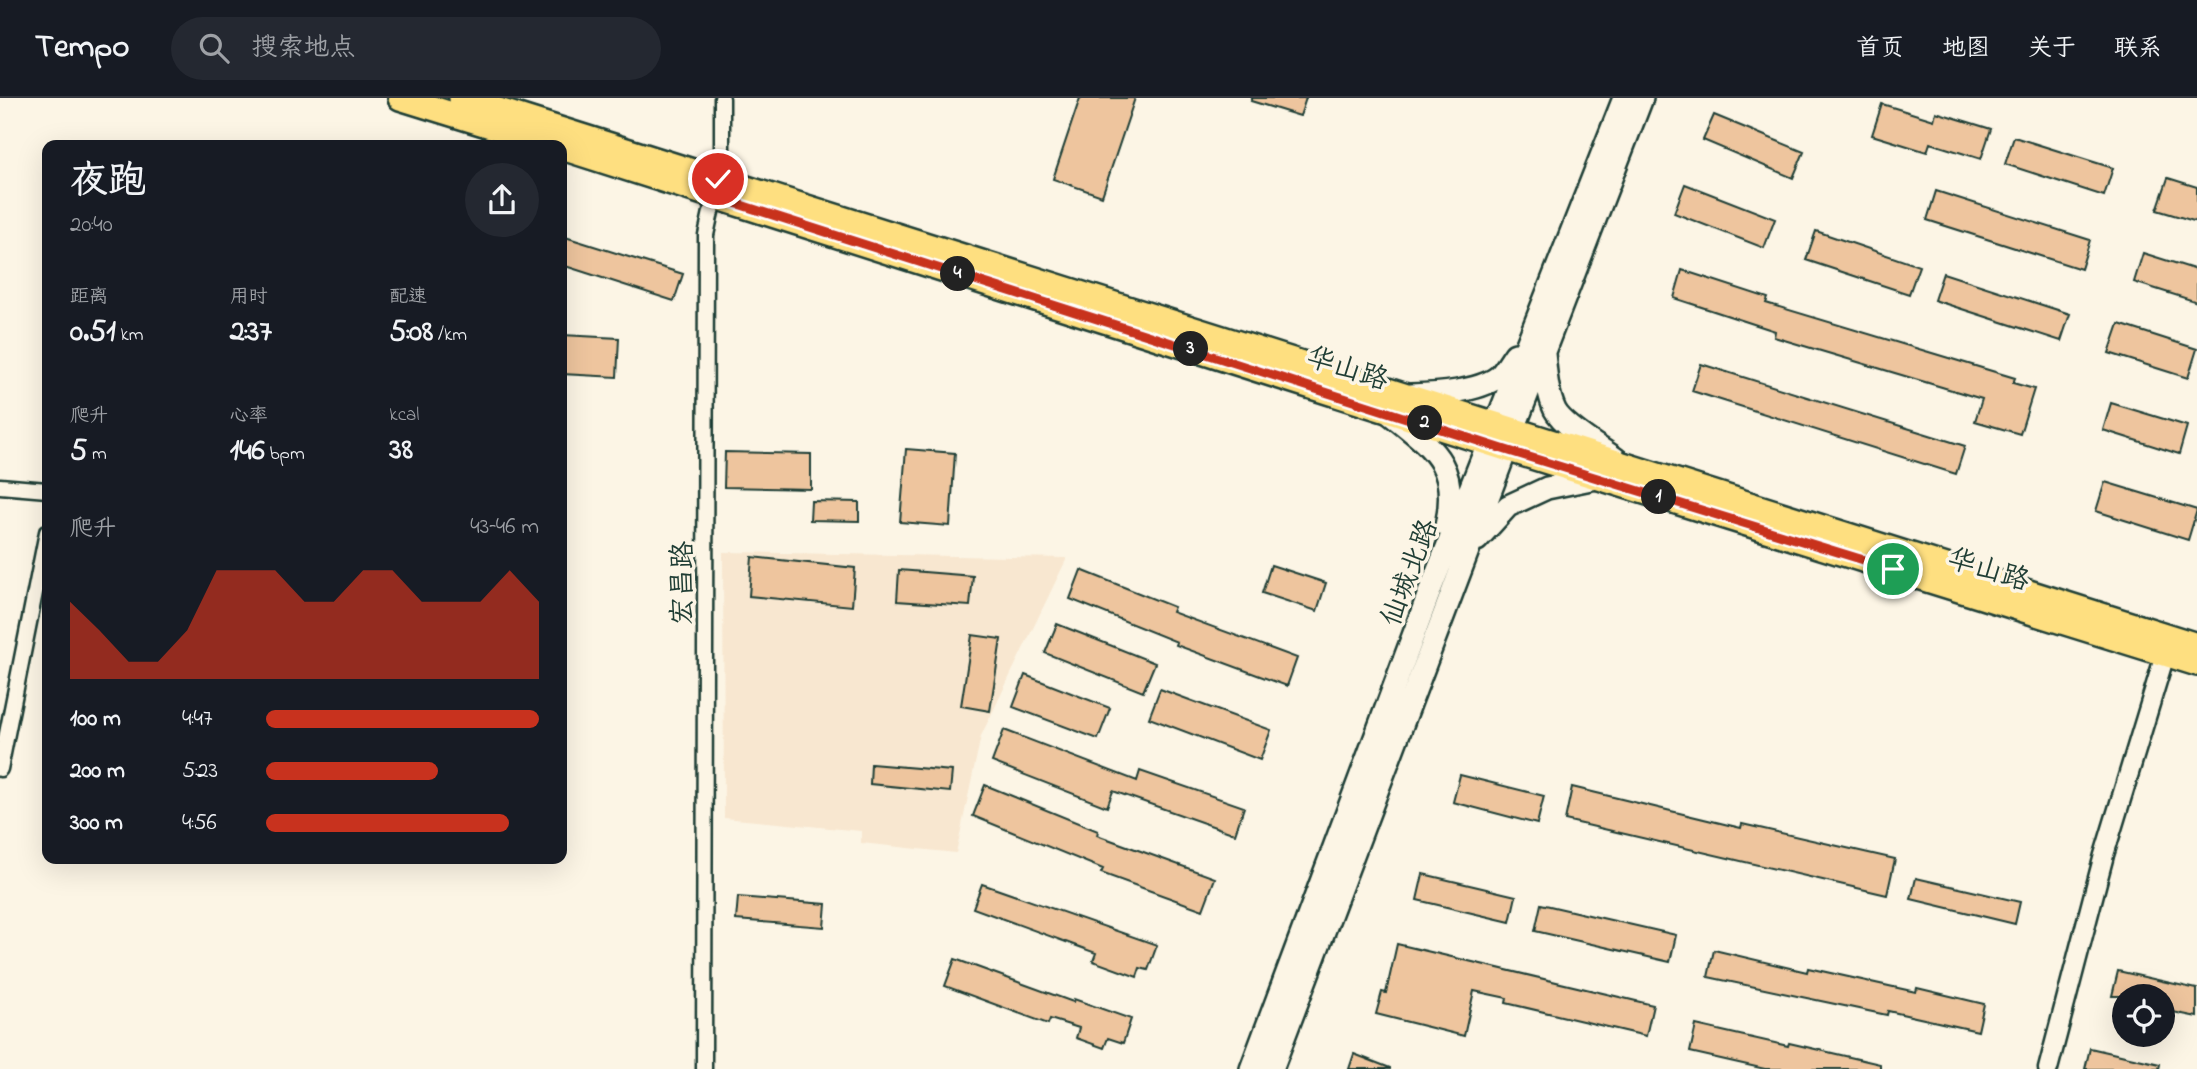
<!DOCTYPE html>
<html lang="zh">
<meta charset="utf-8">
<style>
body{margin:0;font-family:"Indie Flower","LXGW WenKai TC",sans-serif;background:#242831;color:#f1f3f6;height:100vh;display:flex;flex-direction:column;font-size:26px;white-space:nowrap}
*{box-sizing:border-box;margin:0}
p{font-size:23px;color:#9ea1a6}
.icon{flex:none;width:38px;height:38px;fill:none;stroke:currentColor;stroke-width:2;stroke-linecap:round;stroke-linejoin:round}
.map{position:relative;flex:1;overflow:hidden}
.sheet{position:absolute;left:42px;top:42px;width:525px;height:724px;display:flex;flex-direction:column;background:#171b24;border-radius:14px;box-shadow:0 7px 28px #0002}
.sheet>*{flex:none}
.tools{position:absolute;left:2112px;top:886px;display:grid;gap:14px}
.tools a{display:grid;place-items:center;width:63px;height:63px;border-radius:50%;background:#171b24;box-shadow:0 7px 28px #0002;font-size:35px}
.pin{position:absolute;display:grid;place-items:center;width:60px;height:60px;color:#fff;margin:-30px;border:4px solid #fff;border-radius:50%;box-shadow:0 2px 7px #0007}
.km{position:absolute;width:35px;height:35px;margin:-18px;border-radius:50%;background:#222;color:#fff;font-size:19px;line-height:35px;text-align:center}
.round{display:grid;place-items:center;flex:none;width:74px;height:74px;border-radius:37px;background:#242831}
.overview{display:flex;align-items:center;justify-content:space-between;height:119px;padding:0 28px}
h1{font-size:38px;font-weight:700;line-height:52px}
.stats{display:grid;grid-template-columns:repeat(3,1fr);gap:10px;height:119px;padding:7px 28px}
.stats div{display:grid;align-content:center}
.stats b{font-size:30px;font-weight:700}
.stats small{font-size:19px;font-weight:400}
.stats p{font-size:19px}
.chart{height:196px;padding:14px 28px}
.chart p{display:flex;justify-content:space-between}
.chart svg{width:100%;height:126px;margin-top:7px;fill:#c8321e;opacity:.7}
ul{padding:0 28px;list-style:none;font-size:23px}
li{display:grid;grid-template-columns:112px 84px 1fr;align-items:center;height:52px}
li i{height:18px;border-radius:9px;background:#c8321e}
header{display:flex;align-items:center;gap:42px;box-sizing:border-box;height:98px;padding:0 35px;background:#171b24;border-bottom:2px solid #363941}
header strong{font-size:33px}
nav{display:flex;gap:38px;margin-inline-start:auto;font-size:24px}
.search{width:490px;height:63px;background:#242831;display:flex;align-items:center;gap:18px;box-sizing:border-box;padding:0 24px;border-radius:38px;color:#9ea1a6;font-size:26px}
.map>svg:first-child{display:block}
.built{fill:#f8e7d0}
.building{fill:#eec59e;stroke:#1f3d34;stroke-width:2}
.lines{fill:none;stroke-linecap:round;stroke-linejoin:round}
.minor-casing{stroke:#1f3d34;stroke-width:19}
.tertiary-casing{stroke:#1f3d34;stroke-width:23}
.secondary-casing{stroke:#1f3d34;stroke-width:26}
.primary-casing{stroke:#1f3d34;stroke-width:28}
.minor{stroke:#fcf5e5;stroke-width:14}
.tertiary{stroke:#fcf5e5;stroke-width:18}
.secondary{stroke:#fcf5e5;stroke-width:21}
.primary{stroke:#fedf80;stroke-width:23}
.route-casing{stroke:#fff;stroke-width:14}
.route{stroke:#c8321e;stroke-width:9}
.labels{text-anchor:middle;stroke-width:7;stroke-linejoin:round;paint-order:stroke}
.street-label{font-size:28px;fill:#1f3d34;stroke:#fcf5e5}
</style>
<header>
<strong>Tempo</strong>
<div class="search"><svg class="icon" aria-label="search" viewBox="0 0 24 24"><circle cx="10" cy="10" r="6"/><path d="M15 15l6 6"/></svg>搜索地点</div>
<nav><a>首页</a><a>地图</a><a>关于</a><a>联系</a></nav>
</header>
<div class="map">
<svg width="2197" height="971" viewBox="0 0 2197 971">
<rect width="100%" height="100%" fill="#fcf5e5"/>
<filter id="ink" filterUnits="userSpaceOnUse"><feTurbulence type="fractalNoise" baseFrequency=".0143" numOctaves="2"/><feDisplacementMap in="SourceGraphic" scale="14" xChannelSelector="R" yChannelSelector="G"/><feConvolveMatrix kernelMatrix="1 2 1 2 8 2 1 2 1" color-interpolation-filters="sRGB"/></filter>
<g filter="url(#ink)">
<path class="built" d="M723,454l344,6 -86,178 -25,117 -95,-10v-12l-137,-13z"/>
<path class="building" d="M1080,0h55l-33,98 -49,-17z
M1252,0h54l-6,18 -49,-15z
M1882,6l52,16 2,-8 55,17 -10,30 -51,-16 -3,9 -55,-17z
M1714,17l90,37 -11,26 -90,-38z
M2014,39l99,31 -9,28 -99,-32z
M2168,80l29,9v35l-40,-12z
M1685,86l90,35 -11,29 -90,-35z
M1936,93l154,49 -9,29 -154,-49z
M1816,133l103,35 -10,28 -103,-34z
M562,138l121,38 -9,27 -112,-36z
M2143,155l54,17v32l-63,-20z
M1682,172l86,28 -2,5 249,75 -2,5 21,6 -14,45 -45,-13 7,-22 -208,-62 1,-6 -101,-33z
M1943,175l127,41 -9,27 -127,-41z
M2119,226l78,25 -9,29 -79,-25z
M562,237l57,3 -2,39 -55,-3z
M1701,266l264,82 -9,28 -264,-83z
M2111,305l76,23 -8,28 -76,-24z
M906,351l49,4 -5,73 -50,-4z
M725,354l86,2v35l-87,-2z
M2105,384l92,28 -9,30 -92,-29z
M811,403l48,1v19l-49,-1z
M752,459l103,11 -3,38 -103,-10z
M1271,467l55,18 -9,28 -55,-18z
M899,472l74,6 -3,30 -73,-5z
M1081,472l93,37 -2,5 125,46 -10,28 -111,-41 1,-3 -107,-43z
M1057,526l98,39 -12,29 -98,-39z
M972,537l29,4 -11,72 -29,-5z
M1025,577l85,33 -12,31 -85,-32z
M1160,591l111,41 -11,30 -111,-42z
M1004,632l133,51 3,-10 104,36 -9,27 -122,-43 -6,16 -115,-45z
M871,666l81,7 -2,21 -80,-8z
M1460,677l84,21 -7,28 -84,-22z
M985,687l113,46 -1,4 118,43 -12,32 -102,-37 2,-4 -130,-53z
M1572,689l169,41 1,-4 153,35 -8,36 -322,-75z
M1423,776l93,22 -6,26 -93,-22z
M1916,780l104,24 -5,22 -104,-25z
M982,786l175,61 -9,25 -8,-2 -3,9 -44,-16 3,-8 -123,-45z
M738,799l88,7 -2,23 -88,-7z
M1541,806l135,31 -6,27 -135,-31z
M1397,846l256,61 -7,31 -140,-33 1,-5 -33,-7 -10,45 -88,-22 6,-22 4,1z
M1714,852l93,22 1,-4 108,24 1,-4 67,16 -6,27 -90,-20 -1,4 -179,-38z
M955,861l118,43 1,-3 57,20 -8,24 -15,-5 -4,10 -28,-10 3,-10 -29,-9 -2,5 -103,-38z
M2118,873l79,18v28l-34,-7v-14h-51z
M1696,927l92,21 1,-3 91,21v5h-115l-75,-17z
M2090,950l70,16 -1,5h-74z
M1354,956l36,14v1h-41z"/>
<g class="lines">
<defs>
<path id="minor" d="M0,388l47,4
M0,671l47,-237
M704,971l2,-834 16,-74v-63"/>
<path id="tertiary" d="M2048,971l56,-214 64,-210"/>
<path id="secondary" d="M1544,256c2,18 3,39 11,56 8,16 46,38 61,49
M1411,297c24,-1 67,-3 87,-18 6,-5 12,-16 17,-23
M1389,315c44,36 71,51 57,113
M1477,442l31,-34 39,-18 49,-10
M1251,971l180,-481 193,-490
M1272,971l242,-640 128,-331"/>
<path id="primary" d="M400,0l152,47
M461,0l1736,547
M562,50l944,301 691,215"/>
</defs>
<use href="#minor" class="minor-casing"/>
<use href="#tertiary" class="tertiary-casing"/>
<use href="#secondary" class="secondary-casing"/>
<use href="#primary" class="primary-casing"/>
<use href="#minor" class="minor"/>
<use href="#tertiary" class="tertiary"/>
<use href="#secondary" class="secondary"/>
<use href="#primary" class="primary"/>
</g>
</g>
<g class="lines" filter="url(#ink)">
<defs>
<path id="route" d="M718,81l-5,17 793,254 387,119"/>
</defs>
<use href="#route" class="route-casing"/>
<use href="#route" class="route"/>
</g>
<g class="labels">
<g class="street-label">
<text transform="translate(1348 269) rotate(18)" y="10">华山路</text>
<text transform="translate(1989 470) rotate(17)" y="10">华山路</text>
<text transform="translate(1408 474) rotate(-69)" y="10">仙城北路</text>
<text transform="translate(681 485) rotate(-90)" y="10">宏昌路</text>
</g>
</g>
</svg>
<div class="tools">
<a><svg class="icon" aria-label="locate" viewBox="0 0 24 24"><circle cx="12" cy="12" r="6"/><path d="M12 2v4M12 18v4M2 12h4M18 12h4"/></svg></a>
</div>
<div class="pin" style="left:1893px;top:471px;background:#1e9e55"><svg class="icon" aria-label="arrive" viewBox="0 0 24 24"><path d="M6 21V4h12l-3 4 3 4H6"/></svg></div>
<div class="pin" style="left:718px;top:81px;background:#d93025"><svg class="icon" aria-label="check" viewBox="0 0 24 24"><path d="M5 12l5 5 9-10"/></svg></div>
<b class="km" style="left:1659px;top:399px">1</b>
<b class="km" style="left:1425px;top:325px">2</b>
<b class="km" style="left:1191px;top:251px">3</b>
<b class="km" style="left:958px;top:176px">4</b>
<section class="sheet">
<div class="overview"><div><h1>夜跑</h1><p>20:40</p></div><a class="round"><svg class="icon" aria-label="share" viewBox="0 0 24 24"><path d="M12 15V3M7 8l5-5 5 5M5 13v7h14v-7"/></svg></a></div>
<div class="stats">
<div><p>距离</p><b>0.51<small> km</small></b></div>
<div><p>用时</p><b>2:37</b></div>
<div><p>配速</p><b>5:08<small> /km</small></b></div>
</div>
<div class="stats">
<div><p>爬升</p><b>5<small> m</small></b></div>
<div><p>心率</p><b>146<small> bpm</small></b></div>
<div><p>kcal</p><b>38</b></div>
</div>
<div class="chart"><p><span>爬升</span>43–46 m</p>
<svg viewBox="0 0 160 44" preserveAspectRatio="none"><path d="M0 44V17L10 27L20 38L30 38L40 27L50 6L60 6L70 6L80 17L90 17L100 6L110 6L120 17L130 17L140 17L150 6L160 17V44z"/></svg>
</div>
<ul>
<li><b>100 m</b>4:47<i style="width:100%"></i></li>
<li><b>200 m</b>5:23<i style="width:63%"></i></li>
<li><b>300 m</b>4:56<i style="width:89%"></i></li>
</ul>
</section>
</div>
